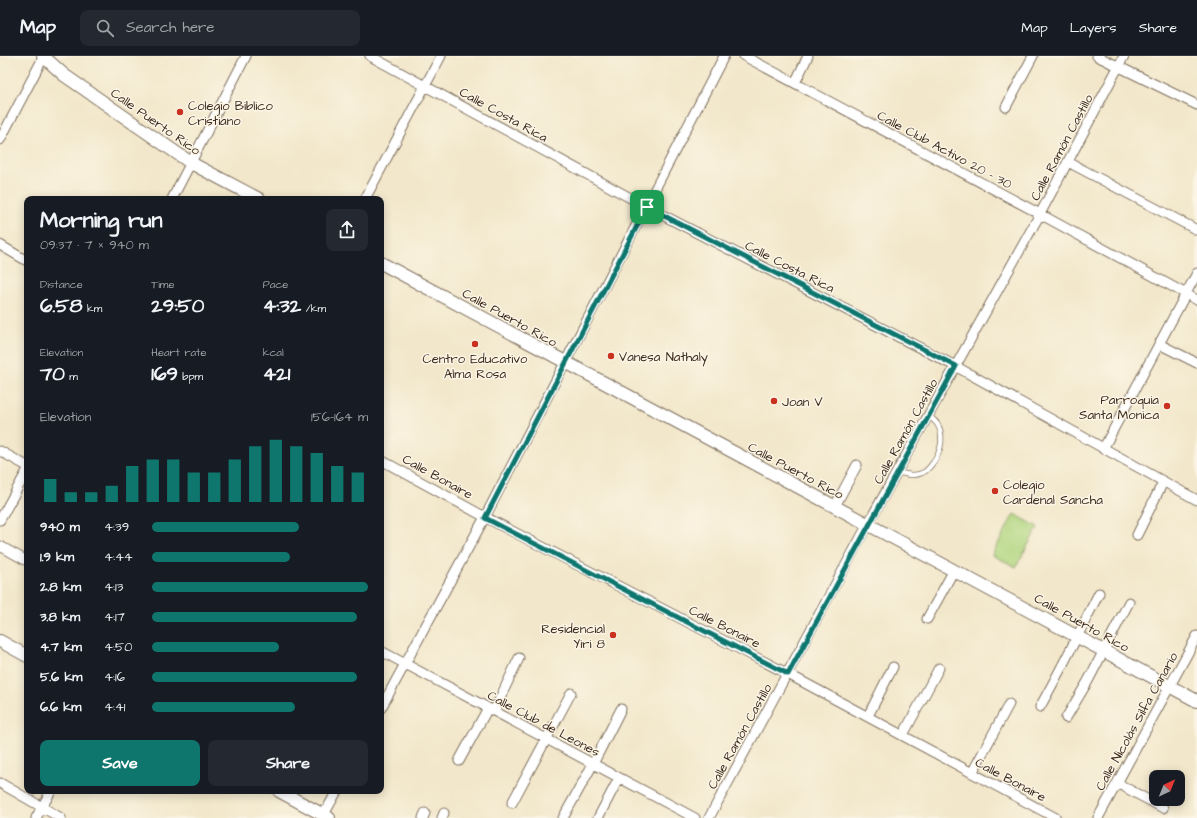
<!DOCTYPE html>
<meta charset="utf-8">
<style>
body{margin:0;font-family:"Architects Daughter",sans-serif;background:#242831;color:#f1f3f6;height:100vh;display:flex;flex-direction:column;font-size:15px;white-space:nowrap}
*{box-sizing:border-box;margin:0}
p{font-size:13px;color:#9ea1a6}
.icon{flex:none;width:22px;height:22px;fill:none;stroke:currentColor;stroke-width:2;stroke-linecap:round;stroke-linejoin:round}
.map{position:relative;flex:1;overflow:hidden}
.details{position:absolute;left:24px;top:140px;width:360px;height:598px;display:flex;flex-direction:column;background:#171b24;border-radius:8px;box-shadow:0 2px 10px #0003}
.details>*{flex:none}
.needle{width:26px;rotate:43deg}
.tools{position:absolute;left:1149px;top:714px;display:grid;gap:8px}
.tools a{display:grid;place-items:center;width:36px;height:36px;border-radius:8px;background:#171b24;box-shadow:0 2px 10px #0003;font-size:20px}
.pin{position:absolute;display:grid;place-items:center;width:34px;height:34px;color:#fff;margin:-17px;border-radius:8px;box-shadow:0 2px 6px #0006}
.round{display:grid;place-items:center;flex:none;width:42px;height:42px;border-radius:8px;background:#242831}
.summary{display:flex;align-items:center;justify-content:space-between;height:68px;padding:0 16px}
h1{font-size:22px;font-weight:700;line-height:30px}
.figures{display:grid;grid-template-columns:repeat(3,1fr);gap:6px;height:68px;padding:4px 16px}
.figures div{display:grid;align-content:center}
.figures b{font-size:20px;font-weight:700}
.figures small{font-size:11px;font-weight:400}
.figures p{font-size:11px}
.chart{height:112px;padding:8px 16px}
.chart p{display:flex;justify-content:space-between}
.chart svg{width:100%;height:72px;margin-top:4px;stroke:#0f766e;stroke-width:6}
.cta{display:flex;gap:8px;margin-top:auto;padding:8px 16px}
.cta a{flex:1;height:46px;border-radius:8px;background:#0f766e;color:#fff;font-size:16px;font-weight:700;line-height:46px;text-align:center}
.cta a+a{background:#242831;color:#f1f3f6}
ul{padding:0 16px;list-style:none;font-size:13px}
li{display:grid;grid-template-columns:64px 48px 1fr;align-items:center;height:30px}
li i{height:10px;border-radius:5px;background:#0f766e}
header{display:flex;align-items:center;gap:24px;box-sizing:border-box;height:56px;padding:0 20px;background:#171b24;border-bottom:1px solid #363941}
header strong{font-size:19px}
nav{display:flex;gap:22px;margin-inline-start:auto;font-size:14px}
.search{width:280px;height:36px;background:#242831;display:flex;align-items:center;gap:10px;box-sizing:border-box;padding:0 14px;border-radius:8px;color:#9ea1a6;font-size:15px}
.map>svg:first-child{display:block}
.pitch{fill:#afd57e;stroke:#75804e}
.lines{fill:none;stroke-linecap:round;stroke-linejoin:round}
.lane-casing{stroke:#7b6c5a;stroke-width:6}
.street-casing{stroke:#7b6c5a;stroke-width:11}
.secondary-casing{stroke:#7b6c5a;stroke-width:14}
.lane{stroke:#fff;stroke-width:4.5}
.street{stroke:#fff;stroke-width:9}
.secondary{stroke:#fff;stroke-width:12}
.route-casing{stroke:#fff;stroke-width:8}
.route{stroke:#0f766e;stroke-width:5}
.poi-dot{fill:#c8321e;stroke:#fcf5e5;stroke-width:1.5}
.labels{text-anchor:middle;stroke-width:3;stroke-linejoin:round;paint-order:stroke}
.poi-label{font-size:13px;fill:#3b2a1e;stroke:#fcf5e5;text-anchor:start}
.street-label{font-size:13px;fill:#3b2a1e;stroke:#fcf5e5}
</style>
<header>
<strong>Map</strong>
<div class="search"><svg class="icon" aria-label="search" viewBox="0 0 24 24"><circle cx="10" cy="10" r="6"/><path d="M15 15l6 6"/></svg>Search here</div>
<nav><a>Map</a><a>Layers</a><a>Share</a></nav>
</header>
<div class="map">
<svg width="1197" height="762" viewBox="0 0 1197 762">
<rect width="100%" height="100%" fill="#fcf5e5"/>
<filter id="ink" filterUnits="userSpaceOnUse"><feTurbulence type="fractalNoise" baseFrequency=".025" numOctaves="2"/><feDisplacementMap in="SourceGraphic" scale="8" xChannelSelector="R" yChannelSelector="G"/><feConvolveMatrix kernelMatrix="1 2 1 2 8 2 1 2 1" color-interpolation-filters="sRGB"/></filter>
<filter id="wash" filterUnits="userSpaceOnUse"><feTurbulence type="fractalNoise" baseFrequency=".012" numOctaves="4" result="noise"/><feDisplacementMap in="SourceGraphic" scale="16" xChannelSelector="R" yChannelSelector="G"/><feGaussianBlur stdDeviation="0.9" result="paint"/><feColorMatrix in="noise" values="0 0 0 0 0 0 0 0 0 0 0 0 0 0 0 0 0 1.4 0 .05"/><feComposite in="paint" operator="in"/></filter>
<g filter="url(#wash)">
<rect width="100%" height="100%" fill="#f2e7ca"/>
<path class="pitch" d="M1014,458l24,13 -22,40 -24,-12z"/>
</g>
<g filter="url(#ink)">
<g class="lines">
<defs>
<path id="lane" d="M897,416c8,2 16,5 25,1 6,-2 9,-8 13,-13 9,-15 10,-35 -7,-44"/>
<path id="street" d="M370,0l277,151 308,159 242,134
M744,0l296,158 157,86
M1097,0l100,49
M795,27l13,-27
M1006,51l27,-51
M0,84l44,-84
M1068,106l129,68
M172,143l74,-143
M365,143l76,-143
M0,189l27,16
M1159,288l38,19
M1103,393l94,-176
M0,395l27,15
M381,404l104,57 303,157 268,144
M835,450l22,-41
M0,464l27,-49
M1137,479l26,-53
M0,490l27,15
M927,563l27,-49
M381,595l314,167
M1040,651c21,-37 40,-76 59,-114
M381,652l104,-191 239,-461
M494,655l25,-53
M868,660l25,-49
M1066,662l22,-37 41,-79
M903,679l36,-67
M459,705l29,-53
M972,717l37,-69
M0,727l61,35
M1117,727l46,25
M512,747l59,-110
M36,762l15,-27
M322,762l15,-27
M423,762l2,-5
M442,762l2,-5
M563,762l30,-54 28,-55
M598,762l21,-40
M709,762l159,-294 172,-310 84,-158
M1098,762l99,-182"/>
<path id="secondary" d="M43,0l21,19 127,88 68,36
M381,207c271,148 545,290 816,438
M0,585l27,15
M279,735l50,27"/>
</defs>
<use href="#lane" class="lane-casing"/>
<use href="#street" class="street-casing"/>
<use href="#secondary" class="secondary-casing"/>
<use href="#lane" class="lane"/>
<use href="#street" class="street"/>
<use href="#secondary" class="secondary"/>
</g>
</g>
<g class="lines" filter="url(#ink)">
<defs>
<path id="route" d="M647,151l309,159 -168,308 -303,-156z"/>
</defs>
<use href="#route" class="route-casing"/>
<use href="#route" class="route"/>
</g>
<g class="poi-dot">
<circle cx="180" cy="56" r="4"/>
<circle cx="475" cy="288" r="4"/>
<circle cx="611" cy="300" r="4"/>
<circle cx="774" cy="345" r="4"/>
<circle cx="1167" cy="350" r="4"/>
<circle cx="995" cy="435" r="4"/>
<circle cx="613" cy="579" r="4"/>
</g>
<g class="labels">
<g class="poi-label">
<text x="188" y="54">Colegio Biblico<tspan x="188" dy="15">Cristiano</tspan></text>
<text x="619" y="305">Vanesa Nathaly</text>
<text x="475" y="307" text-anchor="middle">Centro Educativo<tspan x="475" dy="15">Alma Rosa</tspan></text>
<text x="1159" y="348" text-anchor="end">Parroquia<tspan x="1159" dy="15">Santa Monica</tspan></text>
<text x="782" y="350">Joan V</text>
<text x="1003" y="433">Colegio<tspan x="1003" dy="15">Cardenal Sancha</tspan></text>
<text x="605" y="577" text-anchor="end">Residencial<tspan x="605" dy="15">Yiri 8</tspan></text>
</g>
<g class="street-label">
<text transform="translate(504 58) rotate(29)" y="5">Calle Costa Rica</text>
<text transform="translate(156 65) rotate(35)" y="5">Calle Puerto Rico</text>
<text transform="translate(1061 91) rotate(-62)" y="5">Calle Ramón Castillo</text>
<text transform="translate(945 93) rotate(28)" y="5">Calle Club Activo 20 - 30</text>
<text transform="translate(790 210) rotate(27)" y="5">Calle Costa Rica</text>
<text transform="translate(510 261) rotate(29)" y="5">Calle Puerto Rico</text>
<text transform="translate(905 375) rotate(-61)" y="5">Calle Ramón Castillo</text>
<text transform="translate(796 414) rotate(28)" y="5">Calle Puerto Rico</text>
<text transform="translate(438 420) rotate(29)" y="5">Calle Bonaire</text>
<text transform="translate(1082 566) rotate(29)" y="5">Calle Puerto Rico</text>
<text transform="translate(725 570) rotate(27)" y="5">Calle Bonaire</text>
<text transform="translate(1136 665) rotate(-61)" y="5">Calle Nicolás Silfa Canario</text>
<text transform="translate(544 667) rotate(28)" y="5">Calle Club de Leones</text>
<text transform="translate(739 680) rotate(-61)" y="5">Calle Ramón Castillo</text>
<text transform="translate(1011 723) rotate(28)" y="5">Calle Bonaire</text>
</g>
</g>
</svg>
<div class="tools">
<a><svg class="needle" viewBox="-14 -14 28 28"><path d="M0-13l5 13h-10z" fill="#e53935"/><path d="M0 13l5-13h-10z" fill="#9ea1a6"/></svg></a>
</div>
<div class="pin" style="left:647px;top:151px;background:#1e9e55"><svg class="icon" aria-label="arrive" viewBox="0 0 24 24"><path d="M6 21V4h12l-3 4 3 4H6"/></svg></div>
<section class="details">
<div class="summary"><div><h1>Morning run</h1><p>09:37 · 7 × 940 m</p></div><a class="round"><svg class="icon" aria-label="share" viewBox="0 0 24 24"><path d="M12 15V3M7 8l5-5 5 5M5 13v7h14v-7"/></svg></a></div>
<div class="figures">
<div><p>Distance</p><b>6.58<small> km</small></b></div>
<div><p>Time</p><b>29:50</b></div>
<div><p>Pace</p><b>4:32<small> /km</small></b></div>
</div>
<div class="figures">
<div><p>Elevation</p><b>70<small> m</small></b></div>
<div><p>Heart rate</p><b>169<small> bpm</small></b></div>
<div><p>kcal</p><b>421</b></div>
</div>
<div class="chart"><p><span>Elevation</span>156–164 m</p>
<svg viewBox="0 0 160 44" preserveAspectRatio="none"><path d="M5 44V30M15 44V38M25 44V38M35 44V34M45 44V22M55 44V18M65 44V18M75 44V26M85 44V26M95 44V18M105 44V10M115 44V6M125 44V10M135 44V14M145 44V22M155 44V26"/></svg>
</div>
<ul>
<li><b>940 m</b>4:39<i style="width:68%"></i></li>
<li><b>1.9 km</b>4:44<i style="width:64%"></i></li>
<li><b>2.8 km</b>4:13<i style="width:100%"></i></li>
<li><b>3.8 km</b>4:17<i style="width:95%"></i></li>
<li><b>4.7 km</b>4:50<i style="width:59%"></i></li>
<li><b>5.6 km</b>4:16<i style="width:95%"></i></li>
<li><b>6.6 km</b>4:41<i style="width:66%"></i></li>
</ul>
<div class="cta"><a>Save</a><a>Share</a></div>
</section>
</div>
